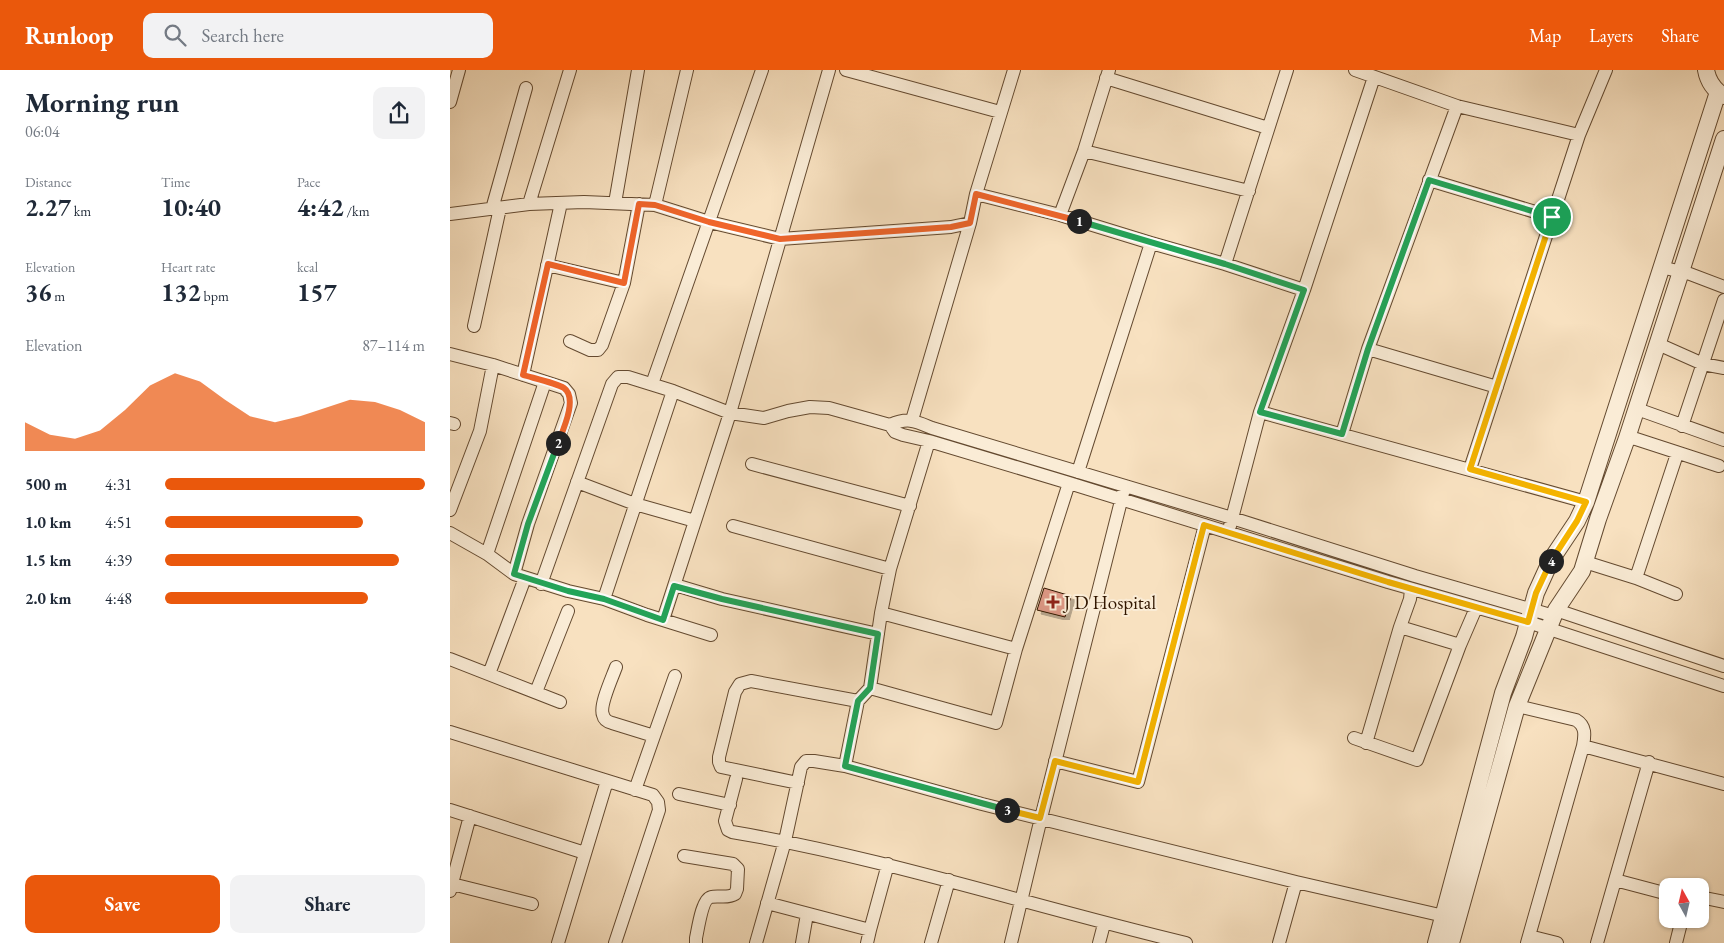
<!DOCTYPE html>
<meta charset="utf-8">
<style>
body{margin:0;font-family:"EB Garamond",serif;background:#f2f2f3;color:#1f2937;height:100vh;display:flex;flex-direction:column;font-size:19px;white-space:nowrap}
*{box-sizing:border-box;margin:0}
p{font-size:16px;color:#747a83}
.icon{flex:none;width:28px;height:28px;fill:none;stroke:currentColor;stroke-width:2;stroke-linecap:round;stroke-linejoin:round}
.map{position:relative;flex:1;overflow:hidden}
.drawer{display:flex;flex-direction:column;background:#fff;width:450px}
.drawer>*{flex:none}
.needle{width:32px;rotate:352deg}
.fabs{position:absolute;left:1209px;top:808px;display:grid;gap:10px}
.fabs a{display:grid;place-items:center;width:50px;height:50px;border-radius:10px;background:#fff;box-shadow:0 1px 4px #0004;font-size:25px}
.pin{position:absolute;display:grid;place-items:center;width:42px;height:42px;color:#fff;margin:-21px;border:2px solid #fff;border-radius:50%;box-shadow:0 1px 5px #0007}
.km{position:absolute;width:25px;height:25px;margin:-12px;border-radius:50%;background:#222;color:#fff;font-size:14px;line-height:25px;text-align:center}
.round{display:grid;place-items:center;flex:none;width:52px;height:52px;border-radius:10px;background:#f2f2f3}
.headline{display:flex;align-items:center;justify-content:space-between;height:85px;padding:0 25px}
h1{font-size:28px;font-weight:700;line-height:38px}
.stats{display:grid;grid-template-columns:repeat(3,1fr);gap:8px;height:85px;padding:5px 25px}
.stats div{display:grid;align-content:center}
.stats b{font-size:25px;font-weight:700}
.stats small{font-size:14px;font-weight:400}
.stats p{font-size:14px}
.chart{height:140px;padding:10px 25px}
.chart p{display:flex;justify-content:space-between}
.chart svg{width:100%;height:90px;margin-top:5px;fill:#ea580c;opacity:.7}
.cta{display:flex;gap:10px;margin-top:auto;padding:10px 25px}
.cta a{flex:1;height:58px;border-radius:10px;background:#ea580c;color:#fff;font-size:20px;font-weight:700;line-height:58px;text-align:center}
.cta a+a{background:#f2f2f3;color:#1f2937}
ul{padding:0 25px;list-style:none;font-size:16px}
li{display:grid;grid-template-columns:80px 60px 1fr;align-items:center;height:38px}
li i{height:12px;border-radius:6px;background:#ea580c}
header{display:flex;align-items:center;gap:30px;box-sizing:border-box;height:70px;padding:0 25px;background:#ea580c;color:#fff}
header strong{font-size:24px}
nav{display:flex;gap:28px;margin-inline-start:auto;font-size:18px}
.search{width:350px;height:45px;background:#f2f2f3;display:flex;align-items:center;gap:12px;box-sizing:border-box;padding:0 18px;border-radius:10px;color:#747a83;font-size:19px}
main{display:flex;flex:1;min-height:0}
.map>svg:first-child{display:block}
.building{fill:#dd9885;stroke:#321700;filter:url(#shadow)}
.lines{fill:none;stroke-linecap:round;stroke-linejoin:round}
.minor-casing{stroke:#644a30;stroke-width:14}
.tertiary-casing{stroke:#644a30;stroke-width:18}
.minor{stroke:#faecd6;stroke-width:12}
.tertiary{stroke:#faecd6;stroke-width:16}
.split-1-casing{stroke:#fff;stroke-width:10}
.split-2-casing{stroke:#fff;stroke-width:10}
.split-3-casing{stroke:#fff;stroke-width:10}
.split-4-casing{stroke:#fff;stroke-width:10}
.split-5-casing{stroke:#fff;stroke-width:10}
.split-1{stroke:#22a559;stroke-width:6}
.split-2{stroke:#f0652b;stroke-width:6}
.split-3{stroke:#22a559;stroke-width:6}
.split-4{stroke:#f5b400;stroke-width:6}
.split-5{stroke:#f5b400;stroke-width:6}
.poi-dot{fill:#8f2418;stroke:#faecd6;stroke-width:2}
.labels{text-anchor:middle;stroke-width:4;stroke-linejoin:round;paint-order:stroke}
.poi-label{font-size:19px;fill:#321700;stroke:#faecd6;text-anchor:start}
</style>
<header>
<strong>Runloop</strong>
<div class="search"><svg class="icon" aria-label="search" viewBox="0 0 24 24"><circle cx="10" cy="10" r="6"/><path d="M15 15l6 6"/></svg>Search here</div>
<nav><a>Map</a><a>Layers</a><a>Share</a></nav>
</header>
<main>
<section class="drawer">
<div class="headline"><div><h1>Morning run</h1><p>06:04</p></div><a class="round"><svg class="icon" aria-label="share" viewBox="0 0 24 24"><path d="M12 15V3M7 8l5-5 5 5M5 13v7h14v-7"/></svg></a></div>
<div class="stats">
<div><p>Distance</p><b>2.27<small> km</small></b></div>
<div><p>Time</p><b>10:40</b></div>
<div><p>Pace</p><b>4:42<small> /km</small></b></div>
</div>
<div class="stats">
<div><p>Elevation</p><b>36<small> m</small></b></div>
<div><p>Heart rate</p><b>132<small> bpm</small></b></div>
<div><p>kcal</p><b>157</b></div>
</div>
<div class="chart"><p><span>Elevation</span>87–114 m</p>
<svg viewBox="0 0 160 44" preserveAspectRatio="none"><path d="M0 44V30L10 36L20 38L30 34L40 24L50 12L60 6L70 10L80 19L90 27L100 30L110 27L120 23L130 19L140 20L150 24L160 30V44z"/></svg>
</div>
<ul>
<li><b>500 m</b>4:31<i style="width:100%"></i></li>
<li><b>1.0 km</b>4:51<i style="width:76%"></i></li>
<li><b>1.5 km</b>4:39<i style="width:90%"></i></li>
<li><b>2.0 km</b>4:48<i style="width:78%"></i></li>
</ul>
<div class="cta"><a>Save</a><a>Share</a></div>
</section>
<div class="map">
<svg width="1274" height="873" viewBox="0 0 1274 873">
<defs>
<filter id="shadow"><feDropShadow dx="4" dy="4" stdDeviation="0" flood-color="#0004"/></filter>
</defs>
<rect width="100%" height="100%" fill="#f8e1c0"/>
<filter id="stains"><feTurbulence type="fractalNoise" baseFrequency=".004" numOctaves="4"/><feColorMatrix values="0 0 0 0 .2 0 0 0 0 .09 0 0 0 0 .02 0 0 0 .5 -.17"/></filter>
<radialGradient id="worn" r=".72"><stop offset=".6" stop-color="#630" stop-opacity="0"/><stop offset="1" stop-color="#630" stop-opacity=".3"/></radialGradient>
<path class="building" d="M594,518l27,8 -6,21 -28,-7z"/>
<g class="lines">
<defs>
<path id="minor" d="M396,0l154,42
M905,0l102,36 122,29
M656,8l162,50
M0,32l9,-32
M634,81l165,40
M979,110l123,37
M526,124l84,21 91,28 74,21 79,26
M165,133l23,-133
M79,134l41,-134
M205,135l32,-135
M42,139l34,-121
M0,144l79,-10 55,-2 71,3 54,17 71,17 171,-12 19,-4
M610,145l24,-64 25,-81
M775,194l62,-194
M97,195l77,18
M1211,197l29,7 34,13
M24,256l26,-118
M120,271l20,9h8l4,-5 22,-62 15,-79
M1208,274l45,20 21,4
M918,279l129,38
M0,284l43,11 71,23 5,6 2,9 -43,121 -14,50
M73,305l38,-172
M202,314l110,-314
M1187,339l87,31
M810,342l326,90
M462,350l58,-197 6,-29 38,-124
M0,353l4,1
M440,355c18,-8 25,-4 42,3l300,90 183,58 139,40
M1232,356l42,-126
M892,364l26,-85 89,-243
M1177,368l9,1 83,27
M302,394l158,42
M1020,399l109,-334 27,-65
M628,402l73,-229
M127,412l58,22 60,17
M0,440l30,-79 13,-66
M283,456l157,43
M780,456l30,-114 44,-122 70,-213
M0,463l37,21 27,20 54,17 36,8 43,16 64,20
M37,484l58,-172
M1135,492l51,16 40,16
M1186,508l41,-124
M91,514l71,-200 6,-7h10l45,14 57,22 34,5 24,-7 22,-4 19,1 61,17 5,7 8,3 26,6 140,42 319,99 140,40 196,64
M225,515l47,14 156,35
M154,529l69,-208
M1106,540l168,56
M431,543l135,36
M213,550l67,-207 99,-343
M950,557l60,18
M0,589l110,43
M166,597c-4,11 -17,39 -13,48 1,5 5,7 9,8l42,13
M39,604l36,-96
M420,618l126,35 20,-74 53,-166
M86,622l32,-81
M1067,636l59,14c10,6 9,15 7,26l-56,197
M0,662l203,63 5,7 1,8 -44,133
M904,668l63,22 43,-115 16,-37
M916,673l34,-116 10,-28 1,-10
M1133,676l141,38
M605,691l83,21 67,-257
M395,696l13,-65 12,-13 11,-75 9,-44 39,-128
M286,709l-11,42 3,9 4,2c154,26 302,75 454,111
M348,713l-77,-16 -2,-5v-5l16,-65 5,-8 11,-3 107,20
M185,720l40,-114
M229,724l51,11
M0,740l135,43
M234,786l49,8 5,5 -1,20 -2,5c-8,5 -16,1 -24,3 -9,2 -13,32 -15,41v5
M1165,810l53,14
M2,814l80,20
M0,821l20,-75
M1250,827l24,5
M317,833l103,27 18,-66
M1079,866l28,7
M108,873l49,-162
M306,873l29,-102 16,-74 5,-6h8l31,5 137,38 314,78 148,34
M352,873l5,-29
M417,873l3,-13
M481,873l18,-63
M561,873l30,-125 82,-325
M649,873l5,-19
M829,873l17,-61
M1147,873l52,-181
M1226,873l6,-24"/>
<path id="tertiary" d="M1256,0c2,11 8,20 18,26
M986,873l67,-250 21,-56 12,-44 15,-33 26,-39 9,-19 132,-410
M1001,873l66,-237 39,-96 26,-39 16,-52 29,-81 97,-299"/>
</defs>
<use href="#minor" class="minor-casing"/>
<use href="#tertiary" class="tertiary-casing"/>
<use href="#minor" class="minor"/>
<use href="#tertiary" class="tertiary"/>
</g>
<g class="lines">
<defs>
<path id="split-1" d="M629,151l146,43 79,26 -44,122 82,22 26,-85 61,-169 123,37"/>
<path id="split-2" d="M108,373c5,-13 20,-45 6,-55 -8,-5 -31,-10 -41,-13l25,-111 76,19 15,-79 16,1 54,17 71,17 171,-12 19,-4 6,-29 103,27"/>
<path id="split-3" d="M108,373l-30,81 -14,50 54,17 36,8 59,21 11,-34 48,13 156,35 -8,54 -12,13 -13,65 162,44"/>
<path id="split-4" d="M557,740l33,8 15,-57 83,21 66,-257 184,57 140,40 8,-29 15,-32"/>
<path id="split-5" d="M1101,491l26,-40 9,-19 -116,-33 82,-252"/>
</defs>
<use href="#split-1" class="split-1-casing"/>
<use href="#split-2" class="split-2-casing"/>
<use href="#split-3" class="split-3-casing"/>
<use href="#split-4" class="split-4-casing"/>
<use href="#split-5" class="split-5-casing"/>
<use href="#split-1" class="split-1"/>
<use href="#split-2" class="split-2"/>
<use href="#split-3" class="split-3"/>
<use href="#split-4" class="split-4"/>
<use href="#split-5" class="split-5"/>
</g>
<path class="poi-dot" d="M600.5 524.5h5v5h5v5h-5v5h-5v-5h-5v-5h5z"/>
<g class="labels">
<g class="poi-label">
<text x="614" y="539">J D Hospital</text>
</g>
</g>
<rect width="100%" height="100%" filter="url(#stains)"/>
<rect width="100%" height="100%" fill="url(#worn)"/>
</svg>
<div class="fabs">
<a><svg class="needle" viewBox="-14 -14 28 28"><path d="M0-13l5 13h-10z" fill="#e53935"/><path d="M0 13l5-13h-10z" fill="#747a83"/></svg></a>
</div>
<div class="pin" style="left:1102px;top:147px;background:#1e9e55"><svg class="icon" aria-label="arrive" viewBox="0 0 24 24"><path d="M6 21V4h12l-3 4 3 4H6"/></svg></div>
<b class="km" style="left:629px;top:151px">1</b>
<b class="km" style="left:108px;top:373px">2</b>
<b class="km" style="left:557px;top:740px">3</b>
<b class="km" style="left:1101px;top:491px">4</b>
</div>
</main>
